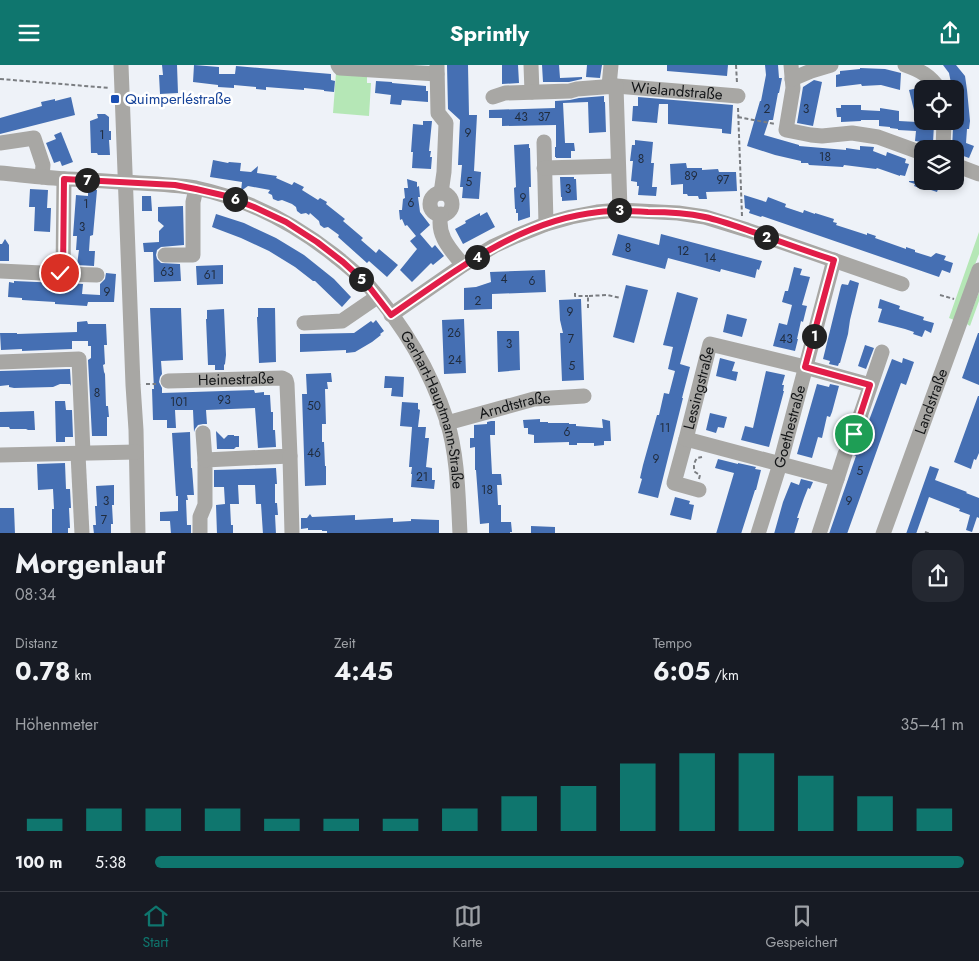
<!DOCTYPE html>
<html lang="de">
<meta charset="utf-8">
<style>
body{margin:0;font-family:Jost,sans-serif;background:#242831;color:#f1f3f6;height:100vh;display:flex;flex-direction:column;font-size:19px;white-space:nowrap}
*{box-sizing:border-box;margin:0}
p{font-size:16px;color:#9ea1a6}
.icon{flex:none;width:28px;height:28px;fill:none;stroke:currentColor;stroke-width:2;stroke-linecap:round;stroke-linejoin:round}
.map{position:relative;height:468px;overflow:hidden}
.drawer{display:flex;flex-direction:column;background:#171b24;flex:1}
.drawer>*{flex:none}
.fabs{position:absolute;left:914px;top:15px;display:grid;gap:10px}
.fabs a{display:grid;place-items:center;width:50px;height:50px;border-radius:10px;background:#171b24;box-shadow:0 2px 8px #0003;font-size:25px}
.pin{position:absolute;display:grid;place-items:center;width:42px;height:42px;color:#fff;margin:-21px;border:2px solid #fff;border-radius:50%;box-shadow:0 1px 5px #0007}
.km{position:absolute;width:25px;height:25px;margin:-12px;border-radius:50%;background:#222;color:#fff;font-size:14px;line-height:25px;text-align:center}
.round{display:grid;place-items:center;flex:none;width:52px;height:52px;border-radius:15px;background:#242831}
.head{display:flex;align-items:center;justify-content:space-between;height:85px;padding:0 15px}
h1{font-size:28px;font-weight:700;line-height:38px}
.metrics{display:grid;grid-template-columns:repeat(3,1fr);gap:8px;height:85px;padding:5px 15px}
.metrics div{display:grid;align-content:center}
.metrics b{font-size:25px;font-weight:700}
.metrics small{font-size:14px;font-weight:400}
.metrics p{font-size:14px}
.chart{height:140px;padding:10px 15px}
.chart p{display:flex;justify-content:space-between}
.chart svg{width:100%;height:90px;margin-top:5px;stroke:#0f766e;stroke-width:6}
ul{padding:0 15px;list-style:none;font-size:16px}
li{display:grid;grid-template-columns:80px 60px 1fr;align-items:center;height:38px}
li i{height:12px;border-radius:6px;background:#0f766e}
header{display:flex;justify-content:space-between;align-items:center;height:65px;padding:0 15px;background:#0f766e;color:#fff;font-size:22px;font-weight:700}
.tabs{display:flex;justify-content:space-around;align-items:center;height:70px;border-top:1px solid #363941;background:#171b24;font-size:14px;color:#9ea1a6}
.tabs a{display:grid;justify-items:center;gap:2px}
.tabs .selected{color:#0f766e}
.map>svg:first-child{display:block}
.green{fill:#b5e7b6}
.building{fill:#456fb3}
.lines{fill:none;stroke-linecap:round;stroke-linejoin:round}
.path{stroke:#7a7d81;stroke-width:2;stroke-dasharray:4 2.5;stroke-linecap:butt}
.minor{stroke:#a8a7a4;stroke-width:15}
.route-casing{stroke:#fff;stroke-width:10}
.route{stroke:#e11d48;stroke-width:6}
.transit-dot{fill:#1a4fb4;stroke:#fff;stroke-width:2}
.labels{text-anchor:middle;stroke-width:5;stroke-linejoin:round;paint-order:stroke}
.number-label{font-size:12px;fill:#202c3e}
.street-label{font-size:15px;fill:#131517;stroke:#fff}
.transit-label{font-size:15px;fill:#164399;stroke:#fff;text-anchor:start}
</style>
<header><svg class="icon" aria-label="menu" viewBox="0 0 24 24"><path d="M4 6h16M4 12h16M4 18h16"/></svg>Sprintly<svg class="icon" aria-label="share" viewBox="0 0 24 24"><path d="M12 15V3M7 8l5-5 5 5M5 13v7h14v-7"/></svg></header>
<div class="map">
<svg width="979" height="469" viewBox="0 0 979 469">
<rect width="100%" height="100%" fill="#eef2f8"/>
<path class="green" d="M336,8l31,2v8h4l-2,33 -36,-3z
M979,167v22l-25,66 -5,-2z
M979,227v9l-9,25 -3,-2z"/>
<path class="building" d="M162,0h15l1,28 -18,1 -1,-19h4z
M194,0l25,2v7h16l1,-8 95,8v6l4,1 -1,11 -10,-1v-1l-20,-2v2l-38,-3v3l-10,-1v-2l-22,-2v3l-16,-1v-2l-25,-3z
M447,0h21l1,50h8l-3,56 7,1 -2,27 -17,-1 1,-11h-3l2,-22h-4l2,-45 -12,-11z
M502,0h16l1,18 -17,1z
M542,0h17l1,13 22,-1v2l-13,3h-26z
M587,0h15l-2,13 -14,-1z
M667,0h61l-1,11 -60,-5z
M765,0h13l1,13h3l-3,15h-1l-5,27h-4l-5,15 35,10v1l47,4v-2l14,2v-4l14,1 -1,4 13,5 1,-4 19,7 -1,4 4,1 -4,12 -5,-1v1l-23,-8 -1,1 -32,-4 -1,2 -34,-2 -1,-2h-7v-2l-26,-6 -28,-9 13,-45h1l5,-26z
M943,0h13l9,11 2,14 3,31 -1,8h-2l-1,14 8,3 -5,12 -14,-5v-4h-3l1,-21h2v-41l-3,1 -3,-15z
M860,3l25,1 16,4 -1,17 -19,-5 -19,1 -1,-2 -25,3v-12l4,-1v-3l20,-2z
M814,15l8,2 -9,44 -16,-3 6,-36z
M376,16l16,1v1l34,3v5h2v11l-26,-2 -1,5 -11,-1 1,-9 -16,-2z
M918,23l1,4 3,-1v30h8v3h4l-1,19h-3v5l-9,-6 -6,-1 1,-10 -18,-1v-1l-8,-1v-1l-11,-1v-6h-18v1l-20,1v-5h-4l-1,-9h5v-3h20v5l19,1v-3l19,3v10l18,1 -8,-32z
M604,31v6h1l1,30 -17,1 -1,-31 -25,1 2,40h9l1,8h-4v7h-15v-1h-1v-10h1v-22l-54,1v-8h-13v-8l66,-2v-7l15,-1 9,-2z
M71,32l4,18 -75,19v-16l42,-12 -1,-4 14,-3v2z
M638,32l95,8 -2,29 -9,-1v-4l-54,-5v-20h-9l-2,19 -25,-2 1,-15h5z
M97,49h8l4,3v14h2v9h-2l1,15h-12l-1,-2h-6l-1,-32 8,-3z
M423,56h9l-3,30h2l-1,6h2l-1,12 -19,-1 1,-16h-2l2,-28 10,1z
M61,67l12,30 -11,4 -2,-5 -6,2 -8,-20 10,-4 -2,-4z
M635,75l18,2 -2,21h3l-2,24h5l-1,9 -18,-1 1,-9h-2v-4l-6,-1 2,-20h-3l2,-16h3z
M529,79v4h1l1,39h-2l1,26v4l-12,4v-8h-2v-4h-1l-1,-21 2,-1 -2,-42z
M213,95l15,3 1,-1 12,1 -1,8 11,1 7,-6 -1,7 20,3 -1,2 16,7 2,-3 10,5 -2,3 16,10 2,-2 7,4 -1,2 19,15 -2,2 20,17 -2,2 15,13 3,-4 19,16 -11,12 -18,-16 -2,2 -29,-26 1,-2 -11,-8 -4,1 -4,-3 -1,-4 -9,-8 -1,2 -3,-2 -5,1 -4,-3 -1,-4 -4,-3 -10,-4 -4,1 -5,-2 -1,-4 -4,-2 2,-3 -22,-4 -7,5 1,-9 -32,-5z
M686,98l1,5h15v2l16,-1 1,3h17l1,19 -31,1 1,7h-8l-1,-3h-10l-1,-2h-4v-10l-12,1 -1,-21z
M922,100v16h19l-4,11 -15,-5v2l-8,-3 1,-2 -6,-2v-1h7z
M560,112h14v2h2l1,21 -15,1v-4h-1z
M407,114l10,3v5l2,-1 1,11h-2l2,15 10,13 -10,9 12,14 3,-3 9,11 -11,9 -2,-2 -19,19 -12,-12 17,-21 -7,-8 6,-5 -9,-11 -2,1 -3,-7 -2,1 -1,-10h3l1,-11 2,-1 -1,-10h4z
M30,124l18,1 -1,18h4l-1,24 -16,-1 1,-24h-6z
M88,124l9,1 -4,45 -3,1 -1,15h6l-1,15 -17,-1 2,-15h-3l1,-14h-4l3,-41 12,1z
M744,130l22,7 2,-5 18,7 -1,3 18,6 1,-3 11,4v-1l19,6 -1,3 4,1 -1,2 31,10v-2l9,3 -1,2 31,11v-2l9,3v2l16,5 5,-4 10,3 -2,4 9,3 -3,10 -8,-3 -3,7 -177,-61 -1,1 -12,-4 1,-3 -5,-2z
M142,131h9l1,15h-10z
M183,141l1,39 -23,2 -4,3 -1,5 1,4 4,4 19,1 1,17 -27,1 -1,-30h-9l-1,-9 16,-1v-11l5,-5 -6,-5v-14z
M487,147l8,15 -32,17 -8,-15 11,-6 -1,-2 15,-8v3z
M216,149l28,9 32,15 28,17 30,24 17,18 -9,10 -27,-26h-2l-18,-14 -26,-16 -28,-13 -29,-11z
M618,169l41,11 2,-11 101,27 -3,9 -2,-1 -2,9 -34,-9 -1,3 -52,-14 -3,11 -53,-14z
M5,174l4,6v16h-9v-17h2z
M223,200v19l-26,1 -1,-19z
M794,202l8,2 -2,6 10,2 -8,28 5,1 -4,16 -2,-1 -4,18h1l-3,12 -22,-5 6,-23 8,2 5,-20 -10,-3 3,-11h3z
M545,205l1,22 -54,2v15l-28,1v-22l12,-1 15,-5 -1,-10z
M106,208l10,1 -2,28h-26l-1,4 -32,-2v-2l-33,-2v-2l-14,-1 1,-15 5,1v-2l69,3 -1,10 18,1v-11l5,-5z
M850,215l9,3 -9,37 -2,14 -8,29h-1l-1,3 -9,-2 1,-3 -7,-2 18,-73 1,-2 6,1z
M626,220l22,5 -14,53 -21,-6z
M677,227l21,6 -18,66 10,3 -8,31h1l-25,100 -20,-5 4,-14 -2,-1 3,-13 14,-50h2l5,-22 5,1 6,-23 -7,-2 5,-22 -10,-2z
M581,234l3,81 -22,1 -2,-48h3l-3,-13 -1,-20z
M880,234l20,7 -1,3 25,8 -1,3 11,3 -3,10 -6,-3 -3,7 -9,-3 1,-2 -9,-3 -27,-7 4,-13 -4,-1z
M150,243h31l2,52 -22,1 1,13 -2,3 -1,5 3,6v5l92,-3 1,3 9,-1v3h6l1,17h2v18h2l1,17 -18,1 -3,-40 -49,2 1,14h-4l-5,1 -3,4 -1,3 -1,-22h-18l1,18h-9v-8h-14l-1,-31h2z
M258,243h17l1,54 -17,1 -2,-46h1z
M224,244l2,46 -1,9 -1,1v5h-9v-5h-7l-2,-46h1v-9z
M727,249l20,5 -5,18 -19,-5z
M464,254l2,54 -22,1 -2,-54z
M376,255l8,11 -4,3 1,1 -9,7 -17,10 -9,1v-3l-46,2v-18l54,-1 17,-12 2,2z
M87,256l1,3h18l1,21h-3l1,19 -2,1 1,7 1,2 1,32h2l1,11h-2v19h-15l-4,-76 3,-2v-12h-3v-5h-16v8l-50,2v-2l-21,1 -1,-17h17v1l60,-2v-10z
M497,266h22l1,39 -22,2z
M978,268h1v52l-17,-7z
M865,280l9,3 -8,21 -8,-3z
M720,293l15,4 -3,9 6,1 -2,9 -20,-5z
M903,293l11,4 -8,23 -5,-2 -54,151h-18l27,-78 -2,-1v-3l-2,-5 -4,-2h-4l2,-6 5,4h4l7,-4 30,-80 10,4z
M70,304l1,17 -1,-2h-10l-7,3 -39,1 -5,-1v-2l-9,1v-15z
M766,306l19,4 -3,10h2l-1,6h1l-15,56 -28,-7 4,-14 8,2z
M331,308l1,9h-5l1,7h-3l1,35h-4v18h2l1,24h1v19l-21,1 -3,-92h5l-1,-20z
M385,311l19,1 -1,20 -12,-1 1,-8h-8z
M817,319l12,3 1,-3 9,2 -7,26 -2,5 -3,-1 -5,22 -4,-1 -6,21 -15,-4z
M978,331h1v57l-3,7 -2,-1 -3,10 -17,-7z
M55,336h10l1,9h6l1,27h-8v5h-9z
M402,337l16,1v6l2,1 -2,17h8l-1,11h4l-3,29 6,1v12h3l-1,9 -23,-2 1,-13h-1l1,-7h-3l3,-40 -12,-1z
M34,346l1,19h-7l-2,-1h-16l-1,-2h-9v-15z
M710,348l17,4 -3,11 -6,-1 -2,6 -10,-3z
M540,354v3h8v1h21v1h7v2l27,2 -1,-9 8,2 1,20h-7v4l-10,1v-3h-17v2h-8v-3l-35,1v-8l-6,-1v-6h-4l-1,-8z
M491,356h4v14h-5l2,39h9l1,11h-5l1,20h3v17h10l1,10h-2v2h-21v-11l-9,1 -4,-54h-1v-23l-5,1v-10h4v-13l13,-1v-2z
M216,366l8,8 4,-4h6v1h5v11h-3l-2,2h-17z
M190,367l1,36h1l2,27h-7l1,5h-2l1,25h4v8l-20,1 -1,-13h-10v-9l18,-1v-15h-2l-4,-63z
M718,394l20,5v-1l18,4 -1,2 6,1 -5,20h-1l-14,44h-25l18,-61 -19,-5z
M65,398l1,26h4l1,19h-2l1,20h-2v6h-16v-25h2l-1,-20 -15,1 -1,-26z
M930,401l9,3 -4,11 32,12 -1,1 13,5v20l-2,-1 -5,15 -6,-2 4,-15 -11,-4 1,-2 -31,-12 -13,37h-10z
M276,403l1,16h-2v19h2l1,12h-3l1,19h-13l-2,-30h-5l-1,-19h-17l1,19h-9l1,21h2v9h-16l-1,-29 9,-1 -1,-17h-10v-17z
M801,414l12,3 -3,7 -2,-1 -4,10 -7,20h2l-5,16h-20l9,-32 8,-20 8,3z
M114,420v20h-2l1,19h-2v10h-17l-1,-9h3l-1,-19h2l-1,-20z
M675,432l15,4 -1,3 5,1 -3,15 -21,-5z
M0,443h14l1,26h-15z
M310,449l2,3 43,-2v5l38,-2v4l18,-1v-2l28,1v14h-112v-3h-5v-1h-14v-2l-7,1v-11h6z
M531,461l24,1v7h-24z"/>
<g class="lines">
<path class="path" d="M736,0l1,18
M0,14l110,9
M738,43l4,108
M738,52l37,7
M575,228v3h13
M940,230l14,4
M588,243v-12l19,-1 14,3
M146,319h10
M699,414l1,-4 -5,-3c-2,-6 -1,-9 2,-14l5,-1
M925,467l5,2"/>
<g class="minor">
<path d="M121,0l12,320 3,45 2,104"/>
<path d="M338,0l2,3 97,6"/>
<path d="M437,0l1,48 8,10 -2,49 -3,21"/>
<path d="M531,0l1,27"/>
<path d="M791,0l2,23 -7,42 25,5 11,1 30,-3 26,4 44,16"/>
<path d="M905,0c14,5 25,10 34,24"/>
<path d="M792,14l19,-8 20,-6"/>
<path d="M609,21l2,-21"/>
<path id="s1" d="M616,21l122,10"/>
<path d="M493,32l12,-4 65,-2 7,-2 39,-3 4,124"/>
<path d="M544,77l2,82"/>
<path d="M0,78l34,-5 9,27 -1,12"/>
<path d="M943,84l1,-28"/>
<path d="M955,100l24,9"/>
<path d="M544,103l74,-2"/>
<path id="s2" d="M0,108c22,2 45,5 68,6 24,1 48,3 71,4 19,1 38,2 57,5 52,11 96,34 138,67 11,9 24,19 34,30 35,39 63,87 79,136 11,36 11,75 13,113"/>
<circle cx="441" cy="139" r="11"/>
<path d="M441,149c-5,22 10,36 22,51"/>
<path d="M165,190h28v-53l3,-13"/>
<path d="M0,206l63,3 1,-95"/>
<path d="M63,209l34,1"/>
<path d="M391,250l72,-50 31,-19 22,-10 30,-12 25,-7 26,-5 23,-2 58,3 27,4 42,13 155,54"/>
<path d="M304,258l38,-2 35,-24"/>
<path d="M0,297l79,-3 4,94"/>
<path id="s3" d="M168,316l114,-3 4,2 1,4 3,72 -85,4v45l-5,12v17"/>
<path id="s4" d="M447,358l87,-24 50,-3"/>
<path d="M203,368l2,27"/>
<path d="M854,369l28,-82"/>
<path d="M686,374l-12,44 25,7"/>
<path d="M78,389l4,80"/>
<path id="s5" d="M845,389l-8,25 -151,-40 24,-95 95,23 65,18"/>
<path d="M0,390l136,-3"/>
<path d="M290,391l2,78"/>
<path id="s6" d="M758,469l22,-70 54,-204"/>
<path d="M819,469l18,-55"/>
<path id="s7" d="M883,469l96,-264"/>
</g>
</g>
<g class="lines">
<defs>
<path id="route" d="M60,208l3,1 1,-95 111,6 21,4 30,7 28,11 32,15 31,20 26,20 24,22 24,31c64,-44 129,-95 208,-103 17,-2 33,-1 49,0 19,0 39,1 57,5 18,4 36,11 54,17 25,9 50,18 75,26l-29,107 65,18 -16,49"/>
</defs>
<use href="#route" class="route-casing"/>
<use href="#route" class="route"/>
</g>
<rect class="transit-dot" x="110" y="29" width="10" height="10" rx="2.5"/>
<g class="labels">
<g class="number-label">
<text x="767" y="48">2</text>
<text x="806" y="48">3</text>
<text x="521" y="56">43</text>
<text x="544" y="56">37</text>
<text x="468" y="72">9</text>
<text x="102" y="74">1</text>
<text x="825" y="96">18</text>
<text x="641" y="98">8</text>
<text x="691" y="115">89</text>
<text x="723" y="119">97</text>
<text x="469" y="121">5</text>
<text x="568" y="128">3</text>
<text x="523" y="137">9</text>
<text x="411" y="142">6</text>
<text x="86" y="143">1</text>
<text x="82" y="166">3</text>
<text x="628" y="187">8</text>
<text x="683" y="190">12</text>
<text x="710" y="197">14</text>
<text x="167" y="211">63</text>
<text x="210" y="214">61</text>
<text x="504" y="218">4</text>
<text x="532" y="220">6</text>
<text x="107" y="231">9</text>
<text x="478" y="240">2</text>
<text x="570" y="251">9</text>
<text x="454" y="272">26</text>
<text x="571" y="278">7</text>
<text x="786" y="278">43</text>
<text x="509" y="283">3</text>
<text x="455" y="299">24</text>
<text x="572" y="305">5</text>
<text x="97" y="332">8</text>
<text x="224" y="339">93</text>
<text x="179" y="341">101</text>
<text x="314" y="345">50</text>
<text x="665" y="367">11</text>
<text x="567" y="371">6</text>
<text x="314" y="392">46</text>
<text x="656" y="398">9</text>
<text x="860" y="410">5</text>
<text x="422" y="416">21</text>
<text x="487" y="429">18</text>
<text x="106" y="440">3</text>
<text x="849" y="440">9</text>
<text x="104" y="459">7</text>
</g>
<g class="street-label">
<text dy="5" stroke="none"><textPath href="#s1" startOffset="61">Wielandstraße</textPath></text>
<text dy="5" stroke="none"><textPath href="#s3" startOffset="68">Heinestraße</textPath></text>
<text dy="5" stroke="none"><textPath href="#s5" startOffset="235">Lessingstraße</textPath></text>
<text dy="5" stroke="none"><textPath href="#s7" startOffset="141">Landstraße</textPath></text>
<text dy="5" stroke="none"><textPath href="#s4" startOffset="70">Arndtstraße</textPath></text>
<text dy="5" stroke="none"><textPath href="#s2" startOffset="540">Gerhart-Hauptmann-Straße</textPath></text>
<text dy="5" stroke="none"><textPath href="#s6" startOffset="112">Goethestraße</textPath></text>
</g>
<g class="transit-label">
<text x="125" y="39">Quimperléstraße</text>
</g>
</g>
</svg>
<div class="fabs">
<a><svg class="icon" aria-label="locate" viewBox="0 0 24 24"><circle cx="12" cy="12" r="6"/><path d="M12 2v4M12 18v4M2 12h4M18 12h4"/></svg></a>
<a><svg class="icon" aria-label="layers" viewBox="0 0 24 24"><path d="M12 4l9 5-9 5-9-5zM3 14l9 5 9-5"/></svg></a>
</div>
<div class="pin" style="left:854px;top:369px;background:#1e9e55"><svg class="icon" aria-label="arrive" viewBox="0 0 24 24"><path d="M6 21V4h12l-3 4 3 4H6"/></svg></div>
<div class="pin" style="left:60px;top:208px;background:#d93025"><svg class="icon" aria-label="check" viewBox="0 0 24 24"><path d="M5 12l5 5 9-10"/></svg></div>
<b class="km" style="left:814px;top:271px">1</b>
<b class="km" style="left:766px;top:172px">2</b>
<b class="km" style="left:619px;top:145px">3</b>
<b class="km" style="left:477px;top:192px">4</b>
<b class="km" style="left:361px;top:214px">5</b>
<b class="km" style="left:235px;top:134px">6</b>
<b class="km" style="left:87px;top:115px">7</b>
</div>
<section class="drawer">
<div class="head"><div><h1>Morgenlauf</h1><p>08:34</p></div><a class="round"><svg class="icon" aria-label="share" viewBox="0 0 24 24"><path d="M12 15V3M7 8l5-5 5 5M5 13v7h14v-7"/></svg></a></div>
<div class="metrics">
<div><p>Distanz</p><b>0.78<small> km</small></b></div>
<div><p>Zeit</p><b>4:45</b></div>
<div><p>Tempo</p><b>6:05<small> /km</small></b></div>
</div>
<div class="chart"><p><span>Höhenmeter</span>35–41 m</p>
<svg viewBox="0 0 160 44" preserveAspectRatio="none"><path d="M5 44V38M15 44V33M25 44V33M35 44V33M45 44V38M55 44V38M65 44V38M75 44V33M85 44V27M95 44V22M105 44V11M115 44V6M125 44V6M135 44V17M145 44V27M155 44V33"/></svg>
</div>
<ul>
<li><b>100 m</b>5:38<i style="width:100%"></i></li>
</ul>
</section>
<nav class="tabs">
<a class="selected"><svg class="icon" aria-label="home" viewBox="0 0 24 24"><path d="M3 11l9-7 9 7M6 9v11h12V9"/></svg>Start</a>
<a><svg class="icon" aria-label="map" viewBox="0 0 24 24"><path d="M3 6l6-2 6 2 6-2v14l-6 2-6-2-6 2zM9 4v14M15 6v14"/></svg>Karte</a>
<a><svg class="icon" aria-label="saved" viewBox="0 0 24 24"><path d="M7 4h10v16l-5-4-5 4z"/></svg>Gespeichert</a>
</nav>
